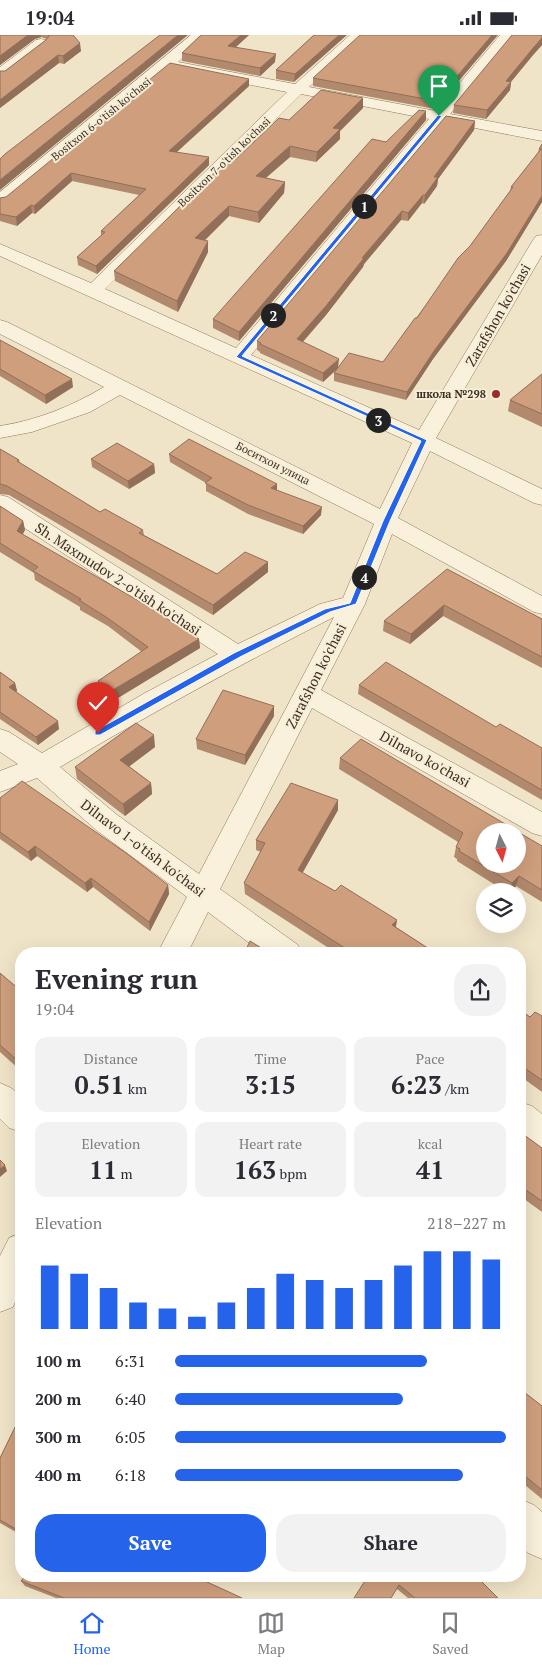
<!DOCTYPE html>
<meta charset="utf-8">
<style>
body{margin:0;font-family:"PT Serif",serif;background:#f2f2f3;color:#2b2b33;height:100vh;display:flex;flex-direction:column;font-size:19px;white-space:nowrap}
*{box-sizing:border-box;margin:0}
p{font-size:16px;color:#7c7c81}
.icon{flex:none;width:28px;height:28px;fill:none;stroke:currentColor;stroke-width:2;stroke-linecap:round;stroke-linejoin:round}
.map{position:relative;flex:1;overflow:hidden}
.side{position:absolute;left:15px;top:912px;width:511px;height:635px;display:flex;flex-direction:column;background:#fff;border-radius:20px;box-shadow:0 5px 20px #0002}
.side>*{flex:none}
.needle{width:32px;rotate:174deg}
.tools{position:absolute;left:476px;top:788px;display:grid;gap:10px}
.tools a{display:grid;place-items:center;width:50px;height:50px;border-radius:50%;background:#fff;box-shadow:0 5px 20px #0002;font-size:25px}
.pin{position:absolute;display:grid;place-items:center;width:42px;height:42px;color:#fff;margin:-51px -21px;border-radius:50% 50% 50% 0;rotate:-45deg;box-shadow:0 0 5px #0007}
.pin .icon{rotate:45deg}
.km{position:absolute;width:25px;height:25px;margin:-12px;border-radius:50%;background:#222;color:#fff;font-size:14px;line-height:25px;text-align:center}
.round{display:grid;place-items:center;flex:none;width:52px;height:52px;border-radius:20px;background:#f2f2f3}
.head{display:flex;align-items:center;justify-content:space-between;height:85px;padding:0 20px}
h1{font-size:28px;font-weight:700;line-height:38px}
.metrics{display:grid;grid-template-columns:repeat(3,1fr);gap:8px;height:85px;padding:5px 20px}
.metrics div{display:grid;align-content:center;border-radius:12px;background:#f2f2f3;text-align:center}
.metrics b{font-size:25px;font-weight:700}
.metrics small{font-size:14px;font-weight:400}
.metrics p{font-size:14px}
.chart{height:140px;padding:10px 20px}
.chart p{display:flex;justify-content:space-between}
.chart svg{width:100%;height:90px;margin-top:5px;stroke:#2563eb;stroke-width:6}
.cta{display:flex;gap:10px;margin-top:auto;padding:10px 20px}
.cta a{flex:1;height:58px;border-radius:20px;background:#2563eb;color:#fff;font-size:20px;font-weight:700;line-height:58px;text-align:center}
.cta a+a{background:#f2f2f3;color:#2b2b33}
ul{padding:0 20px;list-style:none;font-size:16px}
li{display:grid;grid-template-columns:80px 60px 1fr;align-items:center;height:38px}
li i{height:12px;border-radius:6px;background:#2563eb}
.status{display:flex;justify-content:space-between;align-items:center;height:35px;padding:0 25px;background:#fff;direction:ltr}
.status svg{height:14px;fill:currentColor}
.dock{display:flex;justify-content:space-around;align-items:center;height:70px;border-top:1px solid #e1e1e2;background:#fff;font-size:14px;color:#7c7c81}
.dock a{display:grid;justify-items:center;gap:2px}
.dock .selected{color:#2563eb}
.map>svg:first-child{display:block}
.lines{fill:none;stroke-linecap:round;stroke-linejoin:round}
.minor-casing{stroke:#8d765c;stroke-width:1}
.minor{fill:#faf1dc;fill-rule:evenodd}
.wall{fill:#b2896c}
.shaded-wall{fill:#916f58}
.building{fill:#cf9f7d;stroke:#916f58}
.route{fill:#2563eb;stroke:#fff}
.poi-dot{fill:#9e2a2b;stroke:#f7eed8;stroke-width:2}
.labels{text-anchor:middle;stroke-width:4;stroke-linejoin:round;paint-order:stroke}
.far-street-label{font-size:11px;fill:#3d2e20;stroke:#f7eed8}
.far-poi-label{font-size:11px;font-weight:bold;fill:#3d2e20;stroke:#f7eed8;text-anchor:end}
.street-label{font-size:14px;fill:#3d2e20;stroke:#f7eed8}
</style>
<div class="status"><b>19:04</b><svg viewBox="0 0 49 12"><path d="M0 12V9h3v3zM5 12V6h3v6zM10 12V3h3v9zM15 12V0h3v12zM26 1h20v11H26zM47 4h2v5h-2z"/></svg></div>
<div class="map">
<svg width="542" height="1563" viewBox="0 0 542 1563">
<rect width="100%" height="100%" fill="#f0e4c8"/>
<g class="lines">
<defs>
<path id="minor" d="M191,0h16l-29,27 117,22 55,-49h15l-56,52 127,24 64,-76h15l-65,79 92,17v10l-98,-19 -193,233 168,75 114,-190 3,-4 6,-1v20l-106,183 106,51v16l-8,-2 -104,-52 -32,67 144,78v18l-8,-2 -142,-78 -27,70 -44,86 221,122v24l-10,-3 -220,-125 -92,181 78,56 4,9h-38l-56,-42 -21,42h-30l30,-57 -91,-67 -59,-52 -37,14v-21l18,-7 -18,-12v-23l9,3 33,21 103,-60 73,-39 -218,-142v-17l8,2 230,147 82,-40 23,-6 31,-74 -254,-129 -30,17 -58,20 -32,6v-12c38,-6 72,-20 104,-39l-104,-53v-14l7,2 373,187 32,-66 -412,-187v-12l91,39 196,-191 -117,-23 -164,135 -6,1v-13zM301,59l128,25 -193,229 -131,-59zM334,582l-135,257 -83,-60 -56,-47c90,-53 181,-103 274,-150z
M41,4l5,1 2,3 -2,3 -41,31 -5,1v-11l36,-27z
M0,1048l11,5 10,8v36l-12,-4 -9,-9z
M520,1067l12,4 10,8v34l-12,-4 -10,-8z
M21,1198v55l-8,19 -13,5v-56l9,-18z
M520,1464l14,6 8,7v47l-14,-6 -8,-7z"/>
</defs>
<use href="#minor" class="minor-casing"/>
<use href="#minor" class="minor"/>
</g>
<path class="wall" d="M0,0h73l8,16 -17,13 -5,-1 -59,45v-37h5l42,-32 -6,-2 -6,2 -35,26z
M201,0h48l-13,12 39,15 -15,14 -78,-15v-8z
M314,0l-20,47 -18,-3v-9z
M468,0l-33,74 -122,-23v-8z
M542,0v10l-9,10 -22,27 -1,8 -24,29 -33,-6 1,-8z
M249,51l-72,66 32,13 -112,109 -19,-9 -1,-8 24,-21v-5l38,-36 -67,-14 -37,33 -3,-1 -15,13 -17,-5v-23l6,-1z
M363,73l-23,23v8l-24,23 -26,-5 -24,21 19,4 -1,11 -25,30 -30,-7 -24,24 3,12 -30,60 -63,-31 -1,-10 122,-112 53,-39z
M426,85l-187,221 -26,-13v-9l173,-177z
M475,86l-1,9 -36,49 -1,7 -13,18 -2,-1 -14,18 -7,-1 -37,44 -1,3 -37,48 -23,27 35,25 45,-5 87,-116 40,-54 1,-5 27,-34 1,-4 3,-5v58l-36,59 -73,98 -27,41 -72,-19v-8l1,-2 -12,11 -63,-29v-1l-3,-2v-9z
M0,305l73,47 -27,17 -46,-28z
M542,339v53l-34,-16 2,-11z
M0,414l19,11 1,3 80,49 43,18 1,5 73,39 51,-12v10l-55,43 -204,-120 -9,-1z
M169,419l108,30v6l44,25 -18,19 -55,-20 -42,-23v-8l-36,-21z
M91,424l63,5 1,9 -26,16 -37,-22z
M0,471l23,15 2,9 -3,5 177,104 1,9 -92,56 -9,-13 -1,-10 44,-29 -34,-26 -28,-16v-3l-45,-27 -1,-7 -34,-21z
M447,534l95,50v49l-99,-52 -33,28 -27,-13 1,-10z
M0,637l15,11 2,8 -1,1 43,37 -21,16 -38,-26z
M359,650l137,42 46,21v52l-184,-106z
M274,671v10l-29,49 -48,-16 -1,-10z
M155,712l-26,19 22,17 1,11 -27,22 -48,-37 -2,-12z
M340,723l202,88v56l-26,-16 -4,5h-7l-48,-30v-2l-3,-2 2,-10 2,-5 -119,-73z
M0,763l168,87 1,9 -19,37 -57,-44 -6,5 -50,-36 -6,5 -31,-22z
M338,765v10l-36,63 33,18 62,29 -1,7 41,27h-99l-93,-60 -1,-11 17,-31 -5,-2v-10z
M0,938l21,18v78l-1,1 -20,-18z
M520,975l10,7 12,-1v76l-22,-16z
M520,1097l22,16v64l-22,-16z
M520,1354l22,17v93l-22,-18z
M21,1380v120l-21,-12v-65z
M368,1541l130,22h-90l-11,-9z
M21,1546l221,17h-186l-31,-12z"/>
<path class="shaded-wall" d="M28,0h13v2l-6,2 -35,26v-9z
M178,0h10l-188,155v-10z
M241,0h8l-21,19v-8z
M339,0h8l-53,47 1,-8z
M492,0h6l-63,74 1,-8z
M542,3v7l-9,10 -28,34 1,-8 28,-34z
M80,8l1,8 -17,13 -1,-8z
M276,19l-1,8 -15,14v-8z
M58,20l1,8 -59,45v-8z
M249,44v7l-80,73v-8z
M511,47l-1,8 -24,29 1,-9z
M363,63v10l-23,23v8l-24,23 1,-10 16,-24z
M426,76v9l-187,221v-9z
M475,86l-1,9 -36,49 -1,7 -13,18 1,-9 9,-18z
M290,111v11l-34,29v-10z
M209,122v8l-112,109 -1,-8z
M71,138l1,8 -37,33 -1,-8z
M285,147l-1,11 -25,30 -1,-11z
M423,160l-1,8 -14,18v-8z
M542,161v6l-36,59 -73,98 -27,41 1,-8 27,-41z
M31,170l1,8 -15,13 -1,-9z
M229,171v10l-33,33 -1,-11z
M402,176l-1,9 -37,44 -1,3 -37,48 -29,33v-9l65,-81z
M208,206v11l-30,60 -1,-11z
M339,324l-1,9 -15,14v-9z
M72,344l1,8 -27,17 -1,-9z
M154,429l1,9 -26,16 -1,-8z
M277,449v8l-6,-4z
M322,472l-1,8 -18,19v-8z
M23,486l2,9 -6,11 -2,-10z
M268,527v10l-55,43v-10z
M444,570l-1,11 -33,28 1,-10z
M199,604l1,9 -92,56 -2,-10z
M15,648l2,8 -6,4 -2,-8z
M274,671v10l-29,49v-10z
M58,686l1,8 -21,16 -2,-8z
M154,700l1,12 -33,25 -2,-12z
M151,748l1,11 -27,22 -2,-12z
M338,765v10l-40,71v-11z
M35,811l2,10 -6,5 -3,-9z
M519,841l-3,10 -4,5h-2l2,-8z
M91,843l2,9 -6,5 -2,-9z
M168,850l1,9 -19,37 -1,-9z
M397,885l-2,10 -3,-5z
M21,1023v11l-1,1 -2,-9z
M5,1130l2,6 -7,6v-8z"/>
<path class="building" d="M0,0h28l-28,21z
M48,0h25l7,8 -17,13 -5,-1 -58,45v-29h5l41,-31 3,-4z
M160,0h18l-178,145v-21l5,-5z
M201,0h40l-13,11 48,8 -16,14 -78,-15z
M314,0h25l-44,39 -19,-4z
M360,0h132l-56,66 -123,-23z
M512,0h30v3l-8,9 -28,34 5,1 -24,28 -33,-5z
M170,28l79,16 -80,72 40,6 -113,109 -19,-9 28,-25 -4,-1 45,-42 -75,-16 -37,33 -3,-1 -15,12 -16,-3v-16l6,-1z
M321,55l42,8 -30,30 7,1 -23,23 -27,-6 -34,30 29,6 -27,30 -29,-6 -34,32 13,3 -31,60 -63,-30 115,-113 7,1 43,-41 10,2z
M419,75l7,1 -187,221 -26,-13 159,-180 14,3z
M446,81l29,5 -41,56h4l-13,18h-2l-15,18 -6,-2 -40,47h2l-38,48 -29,33 42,20 -16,14 -63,-29 1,-1 -4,-2z
M542,109v52l-35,57 -73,98 -27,41 -73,-19 15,-20 34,9 32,-44h2l41,-60 12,-12 43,-59h-2l30,-38h-2z
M0,305l72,39 -27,16 -45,-26z
M542,339v40l-32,-14z
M189,404l88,45 -6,4 51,19 -19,19 -55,-21 -43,-22 7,-5 -43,-24z
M117,408l37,21 -26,17 -37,-22z
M0,414l19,11 -2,1 83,51 5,-3 38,21 -4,3 78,41 28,-22 23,10 -55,43 -206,-119 -7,-2z
M0,471l23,15 -6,10 122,70 60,38 -93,55 -8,-13 50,-34 -42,-30 -27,-17 2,-1 -48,-28 5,-4 -38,-24z
M447,534l95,50v38l-98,-52 -33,29 -27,-13z
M386,627l110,65 4,-3 42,24v42l-183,-105z
M0,637l15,11 -6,4 49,34 -22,16 -36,-25z
M223,655l51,16 -29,49 -49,-16z
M136,688l18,12 -34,25 31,23 -28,21 -48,-37z
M361,704l156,92h-32v33h33v-32l24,14v44l-23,-14 -7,7 -53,-32 1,-2 -4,-2 7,-14 -123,-75z
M22,746l104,72 42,32 -19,37 -58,-44 -6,5 -50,-37 -7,6 -28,-20v-34z
M291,748l47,17 -40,70 37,21 6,-6 56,35 -5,5 45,29h-83l-110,-71 21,-40 -9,-3z
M250,906l21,13h-27z
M0,938l21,18v67l-3,3 -18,-16z
M520,975l10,7 5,-5 7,4v64l-22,-15z
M520,1097l22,16v53l-22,-15z
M0,1125l5,5 -5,4z
M520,1354l22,17v84l-22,-18z
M21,1380v117l-21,-12v-62z
M25,1541h169l48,22h-178l-43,-17z
M368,1541h108l22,22h-83l-16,-13 -8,13h-37z"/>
<path class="route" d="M438,80l4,1 -200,240 185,84 -37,81 -34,83 -26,8 -90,45 -140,78h-5v-4l139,-78 91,-44 25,-6 33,-82 38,-80 -185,-84z"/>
<circle class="poi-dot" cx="496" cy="359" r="5"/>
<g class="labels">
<g class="far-street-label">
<text transform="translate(101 84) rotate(-39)" y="4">Bositxon 6-o'tish ko'chasi</text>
<text transform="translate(224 127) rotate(-44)" y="4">Bositxon 7-o'tish ko'chasi</text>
<text transform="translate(273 428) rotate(27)" y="4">Боситхон улица</text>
</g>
<g class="far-poi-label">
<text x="486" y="363">школа №298</text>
</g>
<g class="street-label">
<text transform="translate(498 280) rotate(-60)" y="5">Zarafshon ko'chasi</text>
<text transform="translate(118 544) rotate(33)" y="5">Sh. Maxmudov 2-o'tish ko'chasi</text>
<text transform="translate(316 641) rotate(-63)" y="5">Zarafshon ko'chasi</text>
<text transform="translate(425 724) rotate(29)" y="5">Dilnavo ko'chasi</text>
<text transform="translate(143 813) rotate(37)" y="5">Dilnavo 1-o'tish ko'chasi</text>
</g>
</g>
</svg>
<div class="tools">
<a><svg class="needle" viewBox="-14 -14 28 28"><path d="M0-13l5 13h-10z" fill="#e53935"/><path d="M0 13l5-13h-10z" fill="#7c7c81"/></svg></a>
<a><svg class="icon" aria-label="layers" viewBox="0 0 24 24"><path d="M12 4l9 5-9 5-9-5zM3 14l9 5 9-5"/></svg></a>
</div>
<div class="pin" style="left:439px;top:81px;background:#1e9e55"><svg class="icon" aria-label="arrive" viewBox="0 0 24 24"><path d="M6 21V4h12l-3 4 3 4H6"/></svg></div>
<div class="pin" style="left:98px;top:698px;background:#d93025"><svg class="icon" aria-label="check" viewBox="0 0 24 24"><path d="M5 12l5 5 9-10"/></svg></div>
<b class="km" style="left:364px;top:171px">1</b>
<b class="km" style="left:273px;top:280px">2</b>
<b class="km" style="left:378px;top:385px">3</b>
<b class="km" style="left:364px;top:542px">4</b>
<section class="side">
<div class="head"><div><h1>Evening run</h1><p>19:04</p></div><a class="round"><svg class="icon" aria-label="share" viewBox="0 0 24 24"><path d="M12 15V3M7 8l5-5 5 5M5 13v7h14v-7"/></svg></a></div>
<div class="metrics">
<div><p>Distance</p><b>0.51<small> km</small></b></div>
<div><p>Time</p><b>3:15</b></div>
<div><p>Pace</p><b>6:23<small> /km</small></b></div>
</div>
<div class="metrics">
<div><p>Elevation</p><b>11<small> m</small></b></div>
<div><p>Heart rate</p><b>163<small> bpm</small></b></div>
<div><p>kcal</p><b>41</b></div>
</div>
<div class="chart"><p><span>Elevation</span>218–227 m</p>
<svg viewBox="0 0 160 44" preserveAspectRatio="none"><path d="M5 44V13M15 44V17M25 44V24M35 44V31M45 44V34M55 44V38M65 44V31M75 44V24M85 44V17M95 44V20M105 44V24M115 44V20M125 44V13M135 44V6M145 44V6M155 44V10"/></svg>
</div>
<ul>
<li><b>100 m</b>6:31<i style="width:76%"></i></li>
<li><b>200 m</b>6:40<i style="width:69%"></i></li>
<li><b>300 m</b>6:05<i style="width:100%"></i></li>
<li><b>400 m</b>6:18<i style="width:87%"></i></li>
</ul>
<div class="cta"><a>Save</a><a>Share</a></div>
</section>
</div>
<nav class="dock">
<a class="selected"><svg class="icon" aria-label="home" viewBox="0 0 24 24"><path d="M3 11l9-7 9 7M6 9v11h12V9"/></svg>Home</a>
<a><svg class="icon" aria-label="map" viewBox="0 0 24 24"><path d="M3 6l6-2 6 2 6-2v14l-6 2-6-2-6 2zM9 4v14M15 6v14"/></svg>Map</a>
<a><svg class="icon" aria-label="saved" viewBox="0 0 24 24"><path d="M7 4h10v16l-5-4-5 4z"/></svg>Saved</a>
</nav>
